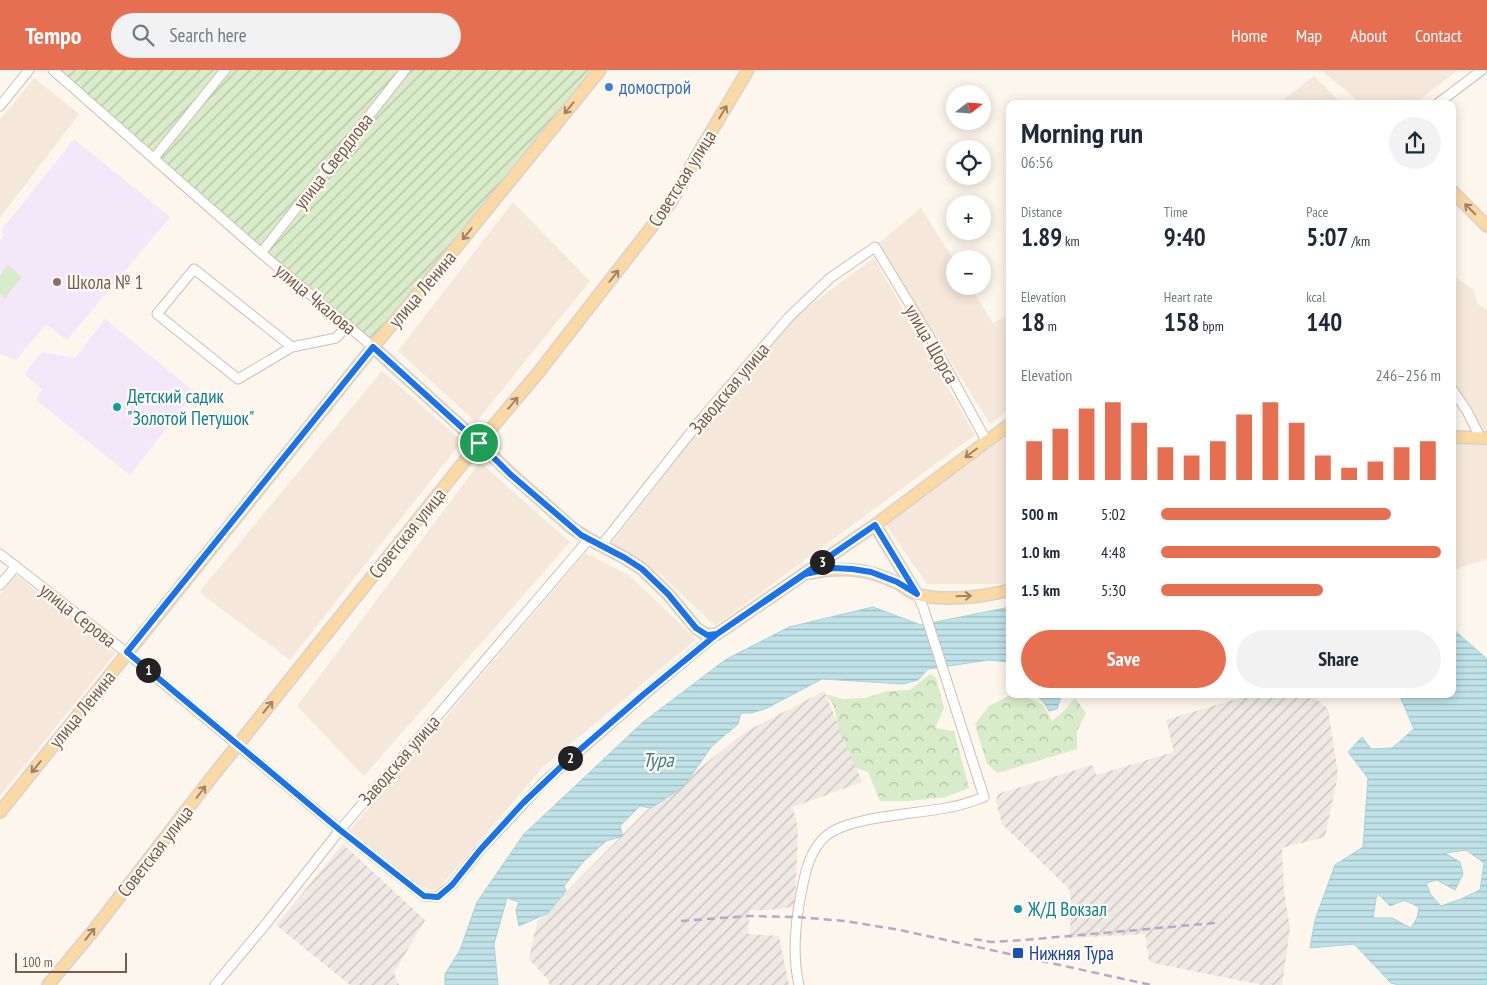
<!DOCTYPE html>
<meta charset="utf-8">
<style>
body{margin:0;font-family:"PT Sans Narrow",sans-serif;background:#f2f2f3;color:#1f2937;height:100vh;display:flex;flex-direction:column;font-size:19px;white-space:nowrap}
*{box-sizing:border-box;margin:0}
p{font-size:16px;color:#747a83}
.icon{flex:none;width:28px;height:28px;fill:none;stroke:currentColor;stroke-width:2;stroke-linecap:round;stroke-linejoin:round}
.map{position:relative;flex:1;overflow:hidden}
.details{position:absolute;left:1006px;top:30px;width:450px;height:598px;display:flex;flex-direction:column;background:#fff;border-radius:10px;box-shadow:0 2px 12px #0003}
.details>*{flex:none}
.needle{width:32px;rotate:73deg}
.tools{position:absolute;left:946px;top:15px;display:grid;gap:10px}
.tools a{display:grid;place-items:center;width:45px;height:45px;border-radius:50%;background:#fff;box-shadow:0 2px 12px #0003;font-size:25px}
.scale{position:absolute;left:15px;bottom:12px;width:112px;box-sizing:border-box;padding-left:5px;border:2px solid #7a5c4d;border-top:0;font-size:14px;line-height:18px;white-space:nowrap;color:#7a5c4d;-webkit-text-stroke:4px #fffaf3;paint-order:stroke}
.pin{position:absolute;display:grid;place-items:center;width:42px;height:42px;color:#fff;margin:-21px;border:2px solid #fff;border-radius:50%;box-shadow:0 1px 5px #0007}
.km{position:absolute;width:25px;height:25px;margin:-12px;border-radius:50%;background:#222;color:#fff;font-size:14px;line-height:25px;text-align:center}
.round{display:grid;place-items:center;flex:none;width:52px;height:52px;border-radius:26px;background:#f2f2f3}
.headline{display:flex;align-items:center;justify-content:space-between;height:85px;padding:0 15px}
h1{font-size:28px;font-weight:700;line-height:38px}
.figures{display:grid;grid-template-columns:repeat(3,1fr);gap:8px;height:85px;padding:5px 15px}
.figures div{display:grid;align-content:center}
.figures b{font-size:25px;font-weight:700}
.figures small{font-size:14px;font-weight:400}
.figures p{font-size:14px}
.chart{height:140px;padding:10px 15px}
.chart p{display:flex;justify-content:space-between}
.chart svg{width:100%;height:90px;margin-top:5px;stroke:#e76f51;stroke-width:6}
.action{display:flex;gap:10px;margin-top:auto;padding:10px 15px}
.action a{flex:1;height:58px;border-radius:30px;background:#e76f51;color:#fff;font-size:20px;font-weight:700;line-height:58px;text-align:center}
.action a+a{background:#f2f2f3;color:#1f2937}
ul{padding:0 15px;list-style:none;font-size:16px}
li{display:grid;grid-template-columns:80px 60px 1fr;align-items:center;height:38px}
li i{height:12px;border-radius:6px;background:#e76f51}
header{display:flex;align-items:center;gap:30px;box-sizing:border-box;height:70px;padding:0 25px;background:#e76f51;color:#fff}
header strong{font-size:24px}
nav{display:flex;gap:28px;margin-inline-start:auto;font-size:18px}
.search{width:350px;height:45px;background:#f2f2f3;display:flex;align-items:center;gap:12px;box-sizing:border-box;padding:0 18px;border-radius:28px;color:#747a83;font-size:19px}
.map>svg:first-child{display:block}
.residential{fill:#f5e8da}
.industrial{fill:url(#industrial-furrows)}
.education{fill:#f3e8fa}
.forest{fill:url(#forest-crowns)}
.park{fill:#d8ecc9}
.garden{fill:url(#garden-furrows)}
.water{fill:url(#water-rules);stroke:#a5d3da;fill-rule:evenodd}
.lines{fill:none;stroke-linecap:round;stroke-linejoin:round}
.minor-casing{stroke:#d1beb0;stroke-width:11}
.major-casing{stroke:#dad1cd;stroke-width:14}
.minor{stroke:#fff;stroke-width:9}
.major{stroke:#fbd9a5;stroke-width:11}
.rail{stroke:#b9a8c9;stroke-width:2.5;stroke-dasharray:8 5;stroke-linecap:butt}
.oneway{stroke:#a18267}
.route-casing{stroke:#fff;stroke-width:10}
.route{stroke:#1a73e8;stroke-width:6}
.shop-dot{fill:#3f7fe0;stroke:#fffaf3;stroke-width:2}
.education-dot{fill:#8d6e63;stroke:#fffaf3;stroke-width:2}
.culture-dot{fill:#0f9aa8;stroke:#fffaf3;stroke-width:2}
.transit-dot{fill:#1a4fb4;stroke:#fffaf3;stroke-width:2}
.labels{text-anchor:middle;stroke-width:4.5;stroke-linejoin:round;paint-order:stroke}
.shop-label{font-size:19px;fill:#366cbe;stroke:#fffaf3;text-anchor:start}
.street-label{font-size:19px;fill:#7a5c4d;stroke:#fffaf3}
.education-label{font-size:19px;fill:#785e54;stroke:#fffaf3;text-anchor:start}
.culture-label{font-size:19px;fill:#0d838f;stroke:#fffaf3;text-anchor:start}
.transit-label{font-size:19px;fill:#164399;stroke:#fffaf3;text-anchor:start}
.water-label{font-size:20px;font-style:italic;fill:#437c86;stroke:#fffaf3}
</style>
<header>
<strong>Tempo</strong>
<div class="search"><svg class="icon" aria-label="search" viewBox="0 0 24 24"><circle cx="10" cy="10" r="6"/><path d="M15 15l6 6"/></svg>Search here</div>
<nav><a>Home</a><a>Map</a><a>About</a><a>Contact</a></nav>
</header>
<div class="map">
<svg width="1487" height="915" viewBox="0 0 1487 915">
<defs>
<pattern id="industrial-furrows" width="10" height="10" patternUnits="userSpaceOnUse" patternTransform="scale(1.25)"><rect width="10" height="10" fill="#efe9e4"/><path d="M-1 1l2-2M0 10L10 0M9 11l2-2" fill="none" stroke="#c7c0bb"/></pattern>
<pattern id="forest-crowns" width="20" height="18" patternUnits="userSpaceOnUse" patternTransform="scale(1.25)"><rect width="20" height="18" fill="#d8ecc9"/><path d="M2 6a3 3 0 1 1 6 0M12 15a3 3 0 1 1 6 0" fill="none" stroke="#b4c2a5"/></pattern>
<pattern id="garden-furrows" width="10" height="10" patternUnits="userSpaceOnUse" patternTransform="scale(1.25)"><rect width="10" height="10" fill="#d8ecc9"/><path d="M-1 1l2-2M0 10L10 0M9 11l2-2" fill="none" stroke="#b4c2a5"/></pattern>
<pattern id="water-rules" width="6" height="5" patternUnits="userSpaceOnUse" patternTransform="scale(1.25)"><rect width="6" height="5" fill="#bfe3e8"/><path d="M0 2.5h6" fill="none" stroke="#a0bbbe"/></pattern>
</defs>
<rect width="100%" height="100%" fill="#fdf6ec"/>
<path class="residential" d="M1321,0h137l-44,34h-52z
M1314,6l28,28h-65z
M34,8l45,36 -79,104v-98z
M513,132l77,79 -114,141 -78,-71z
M921,138l34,54v24h15l23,37 17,-9v94l-20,16 -112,-180z
M874,188l101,177 -260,191 -56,-53 -47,-30 95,-123 90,-105z
M1452,205l21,14 4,14 10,7v121h-4l-30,-47z
M382,301l80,70 -172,219 -91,-68z
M1010,362v150l-6,2h-77l-41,-59z
M1452,373h35v116l-34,11z
M480,392l90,80 -206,234 -67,-70z
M585,483l44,22 67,64 -152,127 -105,122 -8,2 -12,-5 -69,-55z
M15,504l101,79 -116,143v-202z"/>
<path class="industrial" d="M824,621l38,91 -69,25 5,22 -3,77 -15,3 -31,2 -1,23 31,2 10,49h-240v-4l-20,-22 8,-37 109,-111 99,-79z
M1253,624h57l18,15 10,65 -13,63 -43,11 2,43 6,37 -8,57h-20l-113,-23 -4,-28 -76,4 3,-29 -3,-20 -67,-65 -6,-23 2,-7 94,-29 4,10 78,-23 -8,-32z
M343,774l82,76 -31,53 5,12h-49l-74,-60z"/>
<path class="education" d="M74,69l96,78 -103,123 -21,-16 -30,36 -16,-6v-114l4,-5 -3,-4z
M105,249l90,73 -65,83 -94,-75 6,-11 -18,-15 18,-22 33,6z"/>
<path class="forest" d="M930,604l6,4 8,30 -9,20 19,3 15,57 -24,9 -36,4h-29l-12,-29 -12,-4 -17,-37 -5,-25 -9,-12 18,5 22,-1 23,-7 22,-1z
M1012,624h9l22,11 9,16 14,-12 9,-11 11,15 -9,18v18l-80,24 -10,-9 -12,-40 14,-18z"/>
<path class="park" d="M8,195l14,12 -17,21 -5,-4v-19z"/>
<path class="garden" d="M53,0h547l-227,277z"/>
<path class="water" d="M873,537l48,18 89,-18v55l-21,-2 -61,9 -10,11 -15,4 -81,-5 -57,30 -14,4h-10l-3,11 -26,22 -29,41 -32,21 -11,-2 -20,20 3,10 -17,5 -23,21 -19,24 2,5 -18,22 -29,13 -3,-16 3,-8 -12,-4 -13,46 4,41h-53v-11l15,-24 17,-48 47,-68 118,-111 83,-63 64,-33z
M1453,559l34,30v326h-88l-8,-2 -37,-39 -44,4 5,-28 20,-55 28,-18 5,-69 -20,-26 14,-15 9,12 21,-1 22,-19 -15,-35h53zM1466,780l18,13 -4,27 -19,9 -20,7 -10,-11 -5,-12 11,-3 18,10 8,-16 -3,-12 -15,-9zM1377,823l13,13 14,-6 15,7 -2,11 -6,10 -19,-10h-19z
M1033,624h22l1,2h5l-4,13 -8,2 -6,-10z"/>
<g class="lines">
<defs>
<path id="minor" d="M53,0l208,183 112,94
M1437,34l45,-34
M0,36l29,-36
M154,88l71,-88
M261,183l144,-183
M292,277l-54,32 -81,-65 37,-45 98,78 44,-9 12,-13
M1452,319l15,22 13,26
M601,476l102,-129 86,-100 41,-39 45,-31 54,89 58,106
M0,484l127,99 213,177 84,66 13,1 15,-12 28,-35 64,-68 101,-88 72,-60
M0,515l16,-19
M215,915l50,-60 75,-95 249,-291
M799,915c-7,-30 -4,-61 2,-91 4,-21 8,-43 25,-58 22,-20 94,-22 125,-29 12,-2 22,-6 33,-10l-61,-190 -6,-13"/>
<path id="major" d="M1452,121l35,35
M373,277l106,96 31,30 62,55 17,11 36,19 17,11 26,25 29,35 10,6 10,-1 158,-109 135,-101
M1452,367l35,1
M875,455l41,68
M810,503c31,-6 56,-5 85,9 8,3 15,11 24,13 29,6 63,2 91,-5
M0,742l373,-465 63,-75 164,-202
M48,915l45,-54 119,-154 267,-334 59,-70 133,-171 27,-48 50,-84"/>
</defs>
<use href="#minor" class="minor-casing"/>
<use href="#major" class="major-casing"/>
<use href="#minor" class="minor"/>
<use href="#major" class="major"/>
<path class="rail" d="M681,851l67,-5 49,1 48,4 55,9 251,55
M974,869l17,3 33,-2 191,-17"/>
</g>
<defs><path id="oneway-shaft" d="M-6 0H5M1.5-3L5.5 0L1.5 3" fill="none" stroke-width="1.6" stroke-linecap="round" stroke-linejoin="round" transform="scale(1.25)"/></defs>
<g class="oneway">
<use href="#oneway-shaft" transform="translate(569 38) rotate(129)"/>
<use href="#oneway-shaft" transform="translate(723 42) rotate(-59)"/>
<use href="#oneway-shaft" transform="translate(1470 139) rotate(-135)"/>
<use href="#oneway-shaft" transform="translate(467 164) rotate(129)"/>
<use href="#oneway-shaft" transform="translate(614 206) rotate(-52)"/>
<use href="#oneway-shaft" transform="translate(513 333) rotate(-50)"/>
<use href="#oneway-shaft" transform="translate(971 383) rotate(143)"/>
<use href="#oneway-shaft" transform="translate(964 526) rotate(-2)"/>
<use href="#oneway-shaft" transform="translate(268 637) rotate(-51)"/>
<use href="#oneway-shaft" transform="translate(36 697) rotate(129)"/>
<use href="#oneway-shaft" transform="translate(201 722) rotate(-53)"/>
<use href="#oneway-shaft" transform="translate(90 864) rotate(-51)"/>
</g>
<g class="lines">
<defs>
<path id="route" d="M479,373l-106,-96 -246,305 213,178 84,66 14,1 14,-12 28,-35 43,-47 45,-43 76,-66 73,-60 88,-60 29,-6 18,1 19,3 26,10 20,12 -42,-69 -158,109 -10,1 -11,-7 -28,-34 -26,-25 -17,-11 -44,-23 -71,-61 -31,-31"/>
</defs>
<use href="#route" class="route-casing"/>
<use href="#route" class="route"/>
</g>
<circle class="shop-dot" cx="609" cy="17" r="5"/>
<circle class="education-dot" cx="57" cy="212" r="5"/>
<g class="culture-dot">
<circle cx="117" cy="337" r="5"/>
<circle cx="1018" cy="839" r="5"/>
</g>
<rect class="transit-dot" x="1012" y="877" width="12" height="12" rx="2.5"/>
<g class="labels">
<g class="shop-label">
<text x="619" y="24">домострой</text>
</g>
<g class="street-label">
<text transform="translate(333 91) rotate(-52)" y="7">улица Свердлова</text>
<text transform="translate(682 108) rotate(-58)" y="7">Советская улица</text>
<text transform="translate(422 219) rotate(-50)" y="7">улица Ленина</text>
<text transform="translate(316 229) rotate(40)" y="7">улица Чкалова</text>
<text transform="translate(932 274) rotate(60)" y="7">улица Щорса</text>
<text transform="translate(729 318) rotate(-50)" y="7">Заводская улица</text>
<text transform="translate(407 463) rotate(-51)" y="7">Советская улица</text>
<text transform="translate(78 545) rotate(38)" y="7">улица Серова</text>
<text transform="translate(82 639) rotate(-51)" y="7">улица Ленина</text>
<text transform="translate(399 690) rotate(-49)" y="7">Заводская улица</text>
<text transform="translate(155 781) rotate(-52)" y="7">Советская улица</text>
</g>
<g class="education-label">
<text x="67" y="219">Школа № 1</text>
</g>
<g class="culture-label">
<text x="127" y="333">Детский садик<tspan x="127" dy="22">"Золотой Петушок"</tspan></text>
<text x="1028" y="846">Ж/Д Вокзал</text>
</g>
<g class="transit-label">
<text x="1029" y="890">Нижняя Тура</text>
</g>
<g class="water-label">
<text x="658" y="697">Тура</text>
</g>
</g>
</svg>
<div class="tools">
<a><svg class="needle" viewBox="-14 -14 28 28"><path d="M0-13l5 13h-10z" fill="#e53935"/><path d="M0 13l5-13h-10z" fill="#747a83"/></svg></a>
<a><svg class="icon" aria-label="locate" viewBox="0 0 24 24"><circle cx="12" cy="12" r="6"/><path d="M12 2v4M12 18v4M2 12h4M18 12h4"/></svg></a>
<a>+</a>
<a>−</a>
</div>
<div class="scale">100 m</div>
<div class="pin" style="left:479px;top:373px;background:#1e9e55"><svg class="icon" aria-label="arrive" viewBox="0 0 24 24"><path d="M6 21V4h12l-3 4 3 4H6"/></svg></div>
<b class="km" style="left:148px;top:600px">1</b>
<b class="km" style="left:570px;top:688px">2</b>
<b class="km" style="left:822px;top:492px">3</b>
<section class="details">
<div class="headline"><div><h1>Morning run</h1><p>06:56</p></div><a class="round"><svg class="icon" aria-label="share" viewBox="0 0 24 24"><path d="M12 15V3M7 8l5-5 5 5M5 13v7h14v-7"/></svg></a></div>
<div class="figures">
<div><p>Distance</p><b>1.89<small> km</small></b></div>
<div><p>Time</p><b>9:40</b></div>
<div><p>Pace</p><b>5:07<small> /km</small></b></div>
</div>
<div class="figures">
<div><p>Elevation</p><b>18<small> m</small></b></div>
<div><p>Heart rate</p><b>158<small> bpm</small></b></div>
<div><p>kcal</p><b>140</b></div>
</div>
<div class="chart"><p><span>Elevation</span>246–256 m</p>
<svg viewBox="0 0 160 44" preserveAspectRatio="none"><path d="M5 44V25M15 44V19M25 44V9M35 44V6M45 44V16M55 44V28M65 44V32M75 44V25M85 44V12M95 44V6M105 44V16M115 44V32M125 44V38M135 44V35M145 44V28M155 44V25"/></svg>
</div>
<ul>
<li><b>500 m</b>5:02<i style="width:82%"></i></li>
<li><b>1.0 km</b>4:48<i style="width:100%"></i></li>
<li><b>1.5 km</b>5:30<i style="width:58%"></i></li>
</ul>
<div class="action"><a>Save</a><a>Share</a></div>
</section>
</div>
